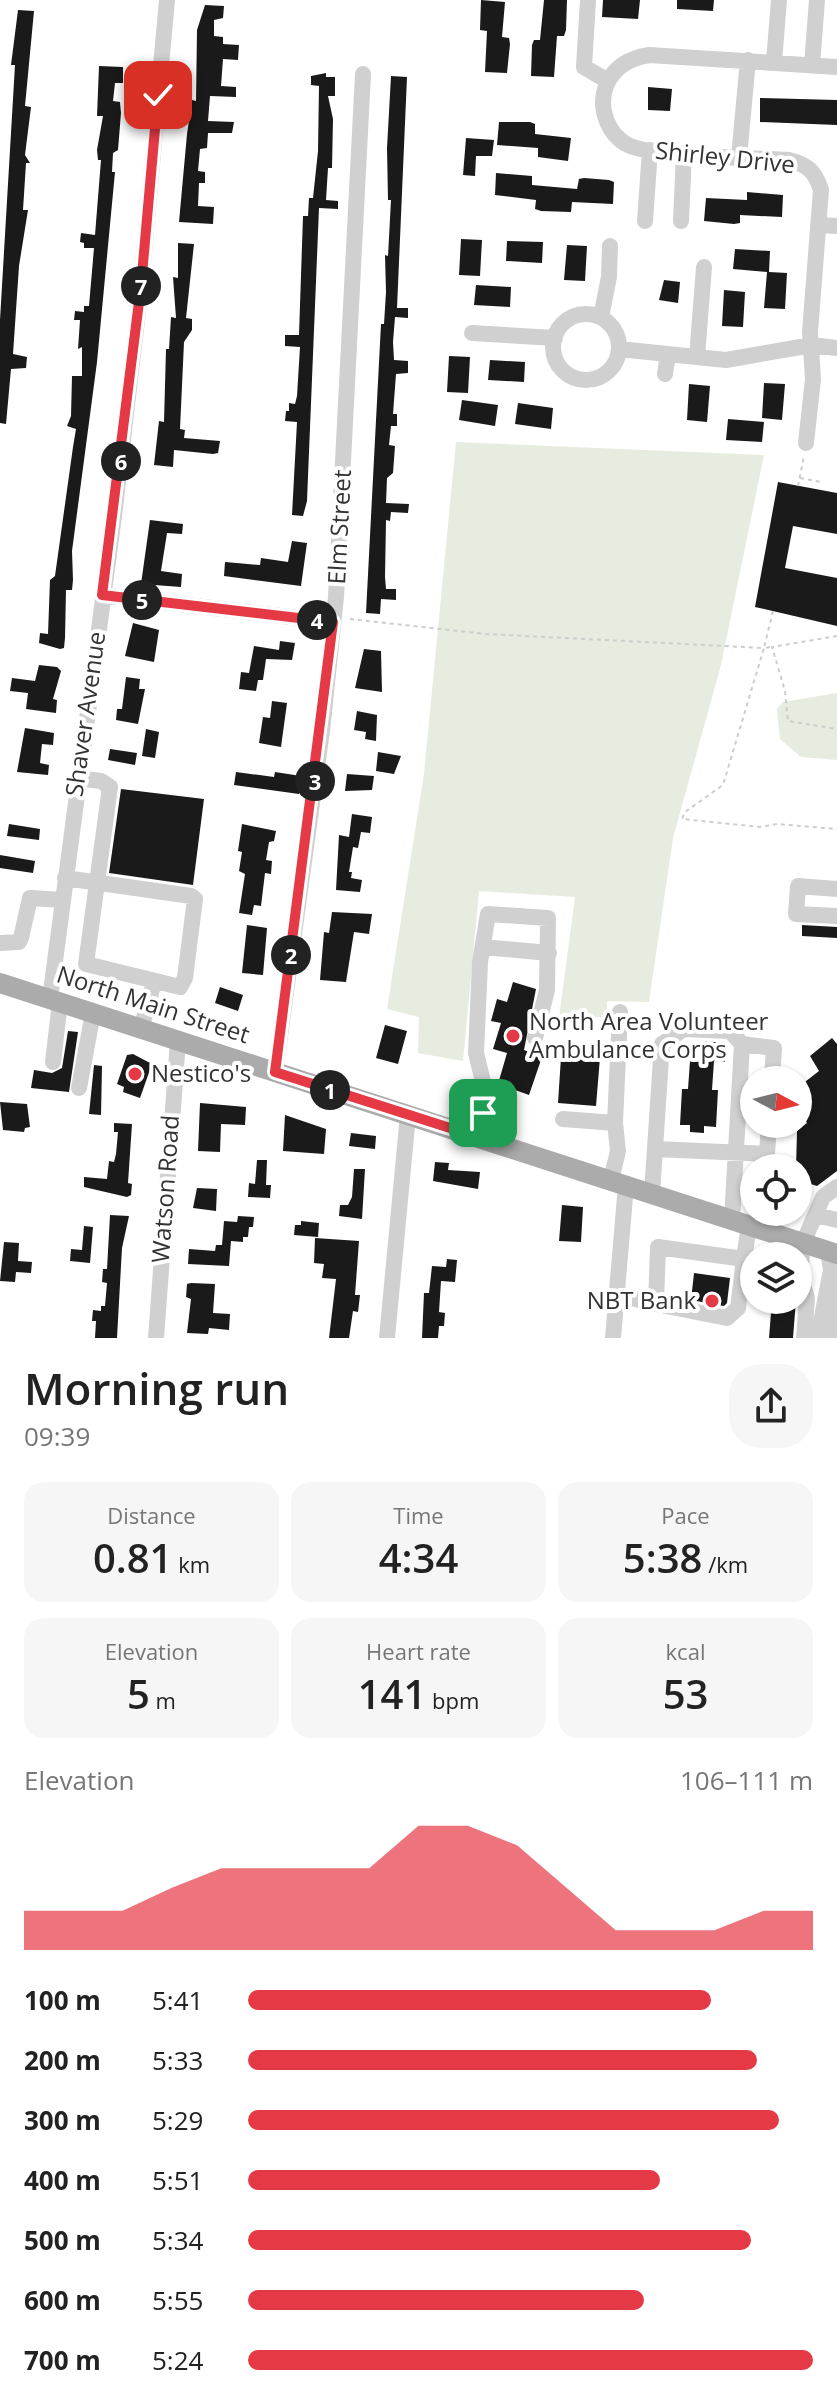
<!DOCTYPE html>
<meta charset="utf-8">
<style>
body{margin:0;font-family:"Open Sans",sans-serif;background:#f6f6f6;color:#222;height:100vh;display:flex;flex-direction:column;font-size:30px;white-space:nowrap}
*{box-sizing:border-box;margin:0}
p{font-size:26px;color:#767676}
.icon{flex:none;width:44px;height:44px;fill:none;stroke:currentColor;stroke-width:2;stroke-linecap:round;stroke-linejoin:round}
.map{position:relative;height:1338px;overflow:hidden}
.panel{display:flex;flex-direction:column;background:#fff;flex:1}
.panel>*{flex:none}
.needle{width:52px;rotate:97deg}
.fabs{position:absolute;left:740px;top:1066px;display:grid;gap:16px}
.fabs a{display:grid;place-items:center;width:72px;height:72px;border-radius:50%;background:#fff;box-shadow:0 2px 6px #0004;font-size:40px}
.pin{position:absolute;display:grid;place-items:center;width:68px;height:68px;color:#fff;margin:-34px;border-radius:16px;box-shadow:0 4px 12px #0006}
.km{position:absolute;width:40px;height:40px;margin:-20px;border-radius:50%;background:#222;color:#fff;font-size:22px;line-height:40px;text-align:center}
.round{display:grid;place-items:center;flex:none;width:84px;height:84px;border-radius:32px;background:#f6f6f6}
.headline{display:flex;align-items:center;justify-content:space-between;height:136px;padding:0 24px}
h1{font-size:44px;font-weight:600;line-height:60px}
.metrics{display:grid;grid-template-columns:repeat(3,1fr);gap:12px;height:136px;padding:8px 24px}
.metrics div{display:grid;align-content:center;border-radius:20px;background:#f6f6f6;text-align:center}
.metrics b{font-size:40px;font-weight:600}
.metrics small{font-size:22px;font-weight:400}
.metrics p{font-size:22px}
.chart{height:224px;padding:16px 24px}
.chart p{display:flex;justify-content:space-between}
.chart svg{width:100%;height:144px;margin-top:8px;fill:#e63946;opacity:.7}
ul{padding:0 24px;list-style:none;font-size:26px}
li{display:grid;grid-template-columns:128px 96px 1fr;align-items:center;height:60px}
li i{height:20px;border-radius:10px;background:#e63946}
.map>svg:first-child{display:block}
.green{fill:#e6ecdf}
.building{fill:#1a1a1a}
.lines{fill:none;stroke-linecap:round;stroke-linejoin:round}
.path{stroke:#cdcdcd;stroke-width:2;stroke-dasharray:4 4;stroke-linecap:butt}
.minor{stroke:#d0d0d0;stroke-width:16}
.major{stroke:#ababab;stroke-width:20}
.route-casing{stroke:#fff;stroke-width:16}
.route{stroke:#e63946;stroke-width:10}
.poi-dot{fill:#e63946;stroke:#fff;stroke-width:3}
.labels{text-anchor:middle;stroke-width:8;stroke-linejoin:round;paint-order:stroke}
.street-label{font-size:24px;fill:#333;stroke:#fff}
.poi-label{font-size:24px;fill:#333;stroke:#fff;text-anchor:start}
</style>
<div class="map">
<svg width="837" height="1338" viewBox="0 0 837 1338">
<rect width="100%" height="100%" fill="#fff"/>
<path class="green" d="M456,442l308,13 -43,210 -48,173 -24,164 -42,-1v16l-48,1 16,-121 -96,-6 -16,170 -45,-8 1,-36 -32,-8 37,-235z
M837,693v67l-36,-3 -21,-18 -3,-30 6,-7z"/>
<path class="building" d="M481,0l24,2 -3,35 7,1 1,6 -3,29 -22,-1 2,-41 -7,-1z
M544,0h23l-1,30 -2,6h-7l-3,41 -23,-1 1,-31 2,-5h6z
M603,0h37l-2,19 -36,-2z
M677,0h37l-1,11 -36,-2z
M205,5l19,1 -1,12 -9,2v16l9,1v7l16,1 -1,15 -15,-1 -2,27 15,1v10l-26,-1 -2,25 26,1 -2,11h-24l-1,15 -7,1 -2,22 7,1v11h-6l-1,23 16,1 -1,17 -34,-2 8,-88 5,-34 4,1 1,-71z
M18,10l16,1 -9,95 6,1 -6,48 5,8h-4l-3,47h5l-9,56 -6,88 14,3 -1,11 -15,1 -5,55 -6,-1v-103l15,-255h-4z
M99,66l24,1v16h-8l-2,18 7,1 1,11 -3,37 -5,3 -1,19h3l-18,190 -25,189 1,29 -1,10h-6l-1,48 -1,10 -4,1 -21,-6 1,-10 8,1 2,-54 5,-4 18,-129 3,-18 -9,-3 4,-10 1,-40h10v-29l-4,2 2,-29h-6l1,-9 9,1v-6h5l5,-58h-10v-5l-4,-1 1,-9 14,2 6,-75h-3l-1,-10 6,-34h-6z
M326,73v4h9v19h-7l5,23 -1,49h-4l-2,32 12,1v8l-19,-1 -12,293 -4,15 -11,-1 5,-93 -12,-1 1,-10h3v-8l6,1 2,-8 3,-49 -15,-1v-11h14l4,-119h5l1,-18h4l5,-47 1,-65 -8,-1v-9z
M391,76l16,1 -10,231h11v10l-13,-1 -2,25 1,18 14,1v12l-12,1 -3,40h4v12h-6l-2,19 6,1 -2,27 -6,5 -1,25 23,1 -1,9 -17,-1 -1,9 -4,-1 -1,57 1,12h10v11l-15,-1 -1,15 -14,-1 15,-289h3l2,-32 -1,-37 3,1 3,-56h-3l-1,-52z
M648,87l24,2 -2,22 -22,-1z
M760,98l77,2v25l-77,-3z
M499,122h31l5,2v10l36,4 -3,23 -30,-4v-9l-41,-3z
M466,138l28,2 -2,16h-16l-1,20 -12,-1z
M496,173l36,3v9l45,4 2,-10 5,-1 25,2 5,2 -1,22 -41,-2 -1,10 -30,-1 -6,-2 1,-9 -41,-5z
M747,192l36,3 -1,22 -42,-2v8l-6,1 -30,-3 2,-23 41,2z
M461,239l21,1 -2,36 -21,-1z
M507,241l36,1 -1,21 -36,-2z
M178,243l16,1 -8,74 6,1v11l-8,12 -4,87 5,1 -1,8 36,3 -2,12 -5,1 -39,-4 -1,17 -19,-2 5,-44 5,1 2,-73h3l2,-32 5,1 -3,-41 5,1z
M567,245l20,1 -2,35 -21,-1z
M735,249l35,2 -1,21 18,1 -2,36 -21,-1 3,-36 -34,-3z
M664,280l16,2 -2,21 -19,-3z
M476,285l35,2 -1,20 -36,-2z
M724,290l21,2 -2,35 -21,-1z
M449,356l21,1 -2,36 -21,-1z
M490,360l35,2 -1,20 -36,-2z
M764,383l21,1 -3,36 -20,-2z
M689,384l21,2 -3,36 -20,-2z
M462,400l36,5 -3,21 -36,-6z
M518,403l35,5 -2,21 -36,-5z
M728,419l36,3 -2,20 -36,-2z
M778,482l59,11v41l-44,-8 -8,42 52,10v48l-82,-19z
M150,520l33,4 -1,10 -15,-1 -6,38 21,3 -1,13 -40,-3z
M292,541l15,2 -6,43 -77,-10 1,-14 35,3 1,-7 27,4z
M133,623l26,7 -5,32 -29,-6z
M280,641l15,2 -3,17 -26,-1 -3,21h-5l-2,11 -17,-2 2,-17 8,1 5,-27 25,4z
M364,649l17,2 1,41 -27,-4z
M39,665l18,2 4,4 -8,28 4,1 -1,13 -30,-4 2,-16 -18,-2 2,-13 23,3z
M126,677l14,2 -1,10h6l-7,35 -22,-4 1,-11h5z
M272,701l15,2 -6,44 -22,-4 4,-26 7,1z
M357,711l20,4 -1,26 -11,-2 1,-7 -12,-2z
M25,728l29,5 -1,12 -11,-1 -2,19 9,2 -1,10 -31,-3z
M146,729l13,3 -4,26 -13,-2z
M110,749l27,4 -2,12 -27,-5z
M378,752l23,4 -7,18 -18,-3z
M236,772l38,5 1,-5 26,4 -2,18 -65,-9z
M347,774l27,2 -2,14 -27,1z
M121,789l83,10 -11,86 -84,-12z
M352,814l20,3 -2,16 -9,-1 -3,16 -5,-1 -4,25h3l-1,6 11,2 -2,12 -24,-2 3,-55 10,2z
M9,824l31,5 -1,11 -32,-4z
M242,824l34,7 -2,10 -5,1 -3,18 6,1 -1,13 -6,-1 -4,33 -7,-1 -2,10 -13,-2 6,-39 -6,-3 3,-19 -4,-1z
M0,855l35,6 -2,12 -33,-5z
M332,912l40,2 -3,20 -15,-2 -8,50 -26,-2 4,-48 5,1z
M247,925l20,3 -4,47 -21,-2z
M802,925l35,2v11l-35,-2z
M513,982l23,7 -12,61 18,7 -13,38 -31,-11 9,-31 -14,-4 8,-26 -10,-2 6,-22 10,3z
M220,987l23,8 -5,16 -23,-8z
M385,1025l22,6 -9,33 -22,-6z
M68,1031l10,1 -9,60 -38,-4 3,-18 18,3 10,-5z
M832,1038l5,6v127l-20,15 -19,-6 -2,-12 1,-37 10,-8 -8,-14 11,-8 -9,-16 18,-14 -9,-15z
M702,1041l24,2 -1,19 -11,-1 -2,29h6l-2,37 -12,-1v7l-14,-1v-7h-10l2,-36h6l2,-28 10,1z
M562,1042l39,3 -5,61 -38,-3z
M133,1054l19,10 -12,34 -17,-6 1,-5 -7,-3 10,-29z
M94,1065l8,1 -1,49 -12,-1z
M0,1102l27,2 3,23 -5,1 -1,4 -21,-2z
M200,1103l46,4 -1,18 -24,-1 -1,28 -22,-1z
M285,1115l41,14 -2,25 -41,-3z
M114,1123l18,1 -4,59 4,1 -1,11 -4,2 -43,-10v-10l23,2 2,-18 5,1 2,-8 2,-22h-4z
M351,1133l25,3 -1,13 -26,-3z
M257,1160h10l-1,25h5l-1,13 -22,-1 1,-14 6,1z
M435,1162l14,1 -1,7 32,2 -2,17 -45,-8z
M354,1169h11l-3,50 -23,-3 1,-11h8l4,-8z
M197,1188l20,1 -1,22 -23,-3z
M562,1205l21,2 -2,35 -22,-1z
M110,1215l19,1 -7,32 -5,90h-22l1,-17h-4l1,-11 8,1v-5h4l2,-23 -5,-1 1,-13h4z
M238,1216l16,1 -1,10h-4l-1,10h-5v5l-12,-1 -2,25 -41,-2 1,-15 26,2 1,-6h6l2,-24 13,1z
M301,1221l18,2 -1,14 -24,-2 1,-10h6z
M84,1226l9,1 -3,36 -20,-2 1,-12 11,1z
M315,1238l44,3 -4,54h5l-2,17 -5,-1 -4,27h-20l7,-59 -14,-1 2,-14 -10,-1z
M4,1242l15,1 -1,18 14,1 -1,11 -15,-1 -1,10 -15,-1z
M447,1259l10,1 -2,22 -14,-1 -2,31 6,1 -1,13h-5l-1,12h-16l2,-45h5l3,-27 14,1z
M694,1273l36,5 -3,25 -3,3 -33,-6z
M191,1283l24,1 -2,29 17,1 -1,16 -20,-2 -1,6 -21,-1 4,-34 -5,-2 1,-13z
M772,1300h24l-3,38h-24z"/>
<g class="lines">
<path class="path" d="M800,478l21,4
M798,486l6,-30
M350,619l136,15 278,14 -41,137 -38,27 -3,7 78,8 17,-3 60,5
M837,636l-65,11 13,44 3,30 49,8
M770,647l-6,1 9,-37"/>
<path class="minor" d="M588,0l-4,67 24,14
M774,62l5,-62
M812,65l5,-65
M739,157l9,-97
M645,221l5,-71
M681,221l3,-68
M818,225l19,1
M553 347a33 33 0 1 1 66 0a33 33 0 1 1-66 0Z
M601,317l8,-40 1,-31
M472,333l83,5
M619,349l107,11 86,-15 25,3
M697,357l7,-90
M665,374l3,-20
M806,443l7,-64 -3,-47 11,-142c-6,-19 -13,-25 -32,-30 -33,-2 -138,-3 -161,-15 -21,-11 -30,-38 -22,-59 8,-20 24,-28 43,-31l188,12
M102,595l231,27
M65,878l126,18 4,3 -10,79 -5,9 -94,-23 24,-177 -9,-6 -24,-3
M837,889l-39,-3 -2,28 41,2
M0,943l19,-1 2,-4 9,-40 33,2
M483,947l66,6
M50,999l64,-483 27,-230 26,-286
M141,1029l13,-47
M742,1044l32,4 -2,32
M53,1062l7,-60
M275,1072l47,-341 14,-134 27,-523
M79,1088l14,-75
M563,1119l52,4
M475,1136l11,-42 -10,-41 4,-91 8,-48 60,4 -1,72 -12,48
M655,1149l112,5 2,-30
M611,1180l7,-29 -3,-28 5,-111
M652,1193l10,-149 22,-15 46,2 12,13 -10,176
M816,1215l21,5
M615,1294l41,10 2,-57 86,12 5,-34
M656,1304l71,14 11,-10 6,-49
M156,1338l22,-297
M387,1338l21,-223
M613,1338l13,-153
M804,1338l3,-40 -7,-23 3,-32 20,-46 14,-10
M818,1338l13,-68 -3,-19
M833,1338l4,-49"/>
<path class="major" d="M0,983l837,271"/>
</g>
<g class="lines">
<defs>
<path id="route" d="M158,95l-17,191 -39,309 231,27 -58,450 200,64 8,-23"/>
</defs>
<use href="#route" class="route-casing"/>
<use href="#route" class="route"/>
</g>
<g class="poi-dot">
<circle cx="513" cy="1036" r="8"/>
<circle cx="135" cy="1074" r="8"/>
<circle cx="712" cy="1301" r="8"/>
</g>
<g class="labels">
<g class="street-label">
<text transform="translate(725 158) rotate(6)" y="8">Shirley Drive</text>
<text transform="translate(340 527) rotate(-87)" y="8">Elm Street</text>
<text transform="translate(86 714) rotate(-82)" y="8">Shaver Avenue</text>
<text transform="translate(153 1005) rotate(18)" y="8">North Main Street</text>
<text transform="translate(166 1189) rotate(-86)" y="8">Watson Road</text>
</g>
<g class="poi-label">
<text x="529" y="1030">North Area Volunteer<tspan x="529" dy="28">Ambulance Corps</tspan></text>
<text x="151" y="1082">Nestico's</text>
<text x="696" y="1309" text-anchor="end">NBT Bank</text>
</g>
</g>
</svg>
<div class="fabs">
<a><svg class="needle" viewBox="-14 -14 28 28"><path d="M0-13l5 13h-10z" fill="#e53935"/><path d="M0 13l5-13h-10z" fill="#767676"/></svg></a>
<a><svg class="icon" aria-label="locate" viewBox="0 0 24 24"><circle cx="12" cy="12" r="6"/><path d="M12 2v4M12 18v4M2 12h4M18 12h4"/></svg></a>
<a><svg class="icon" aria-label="layers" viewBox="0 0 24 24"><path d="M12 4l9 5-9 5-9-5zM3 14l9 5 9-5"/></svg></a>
</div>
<div class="pin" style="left:483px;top:1113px;background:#1e9e55"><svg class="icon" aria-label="arrive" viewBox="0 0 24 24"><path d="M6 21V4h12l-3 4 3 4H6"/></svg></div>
<div class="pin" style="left:158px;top:95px;background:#d93025"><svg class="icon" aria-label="check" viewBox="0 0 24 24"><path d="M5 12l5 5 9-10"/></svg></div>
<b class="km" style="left:330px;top:1090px">1</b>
<b class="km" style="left:291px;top:955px">2</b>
<b class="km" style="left:315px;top:781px">3</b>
<b class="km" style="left:317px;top:620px">4</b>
<b class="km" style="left:142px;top:600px">5</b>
<b class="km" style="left:121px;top:461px">6</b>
<b class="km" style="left:141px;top:286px">7</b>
</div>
<section class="panel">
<div class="headline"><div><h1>Morning run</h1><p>09:39</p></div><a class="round"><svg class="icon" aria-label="share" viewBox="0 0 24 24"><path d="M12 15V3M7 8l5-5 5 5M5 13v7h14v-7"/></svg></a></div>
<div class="metrics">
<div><p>Distance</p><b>0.81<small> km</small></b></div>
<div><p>Time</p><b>4:34</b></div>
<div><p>Pace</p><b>5:38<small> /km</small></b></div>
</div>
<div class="metrics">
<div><p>Elevation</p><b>5<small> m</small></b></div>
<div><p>Heart rate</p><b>141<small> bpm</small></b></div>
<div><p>kcal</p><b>53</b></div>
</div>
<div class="chart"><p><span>Elevation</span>106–111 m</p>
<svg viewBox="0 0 160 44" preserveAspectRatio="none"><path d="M0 44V32L10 32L20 32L30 25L40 19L50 19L60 19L70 19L80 6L90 6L100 12L110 25L120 38L130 38L140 38L150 32L160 32V44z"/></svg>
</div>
<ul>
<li><b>100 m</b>5:41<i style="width:82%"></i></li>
<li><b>200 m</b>5:33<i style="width:90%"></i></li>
<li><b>300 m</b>5:29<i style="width:94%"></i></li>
<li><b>400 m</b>5:51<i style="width:73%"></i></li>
<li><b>500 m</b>5:34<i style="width:89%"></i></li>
<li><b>600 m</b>5:55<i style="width:70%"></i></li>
<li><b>700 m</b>5:24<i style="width:100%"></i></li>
</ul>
</section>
